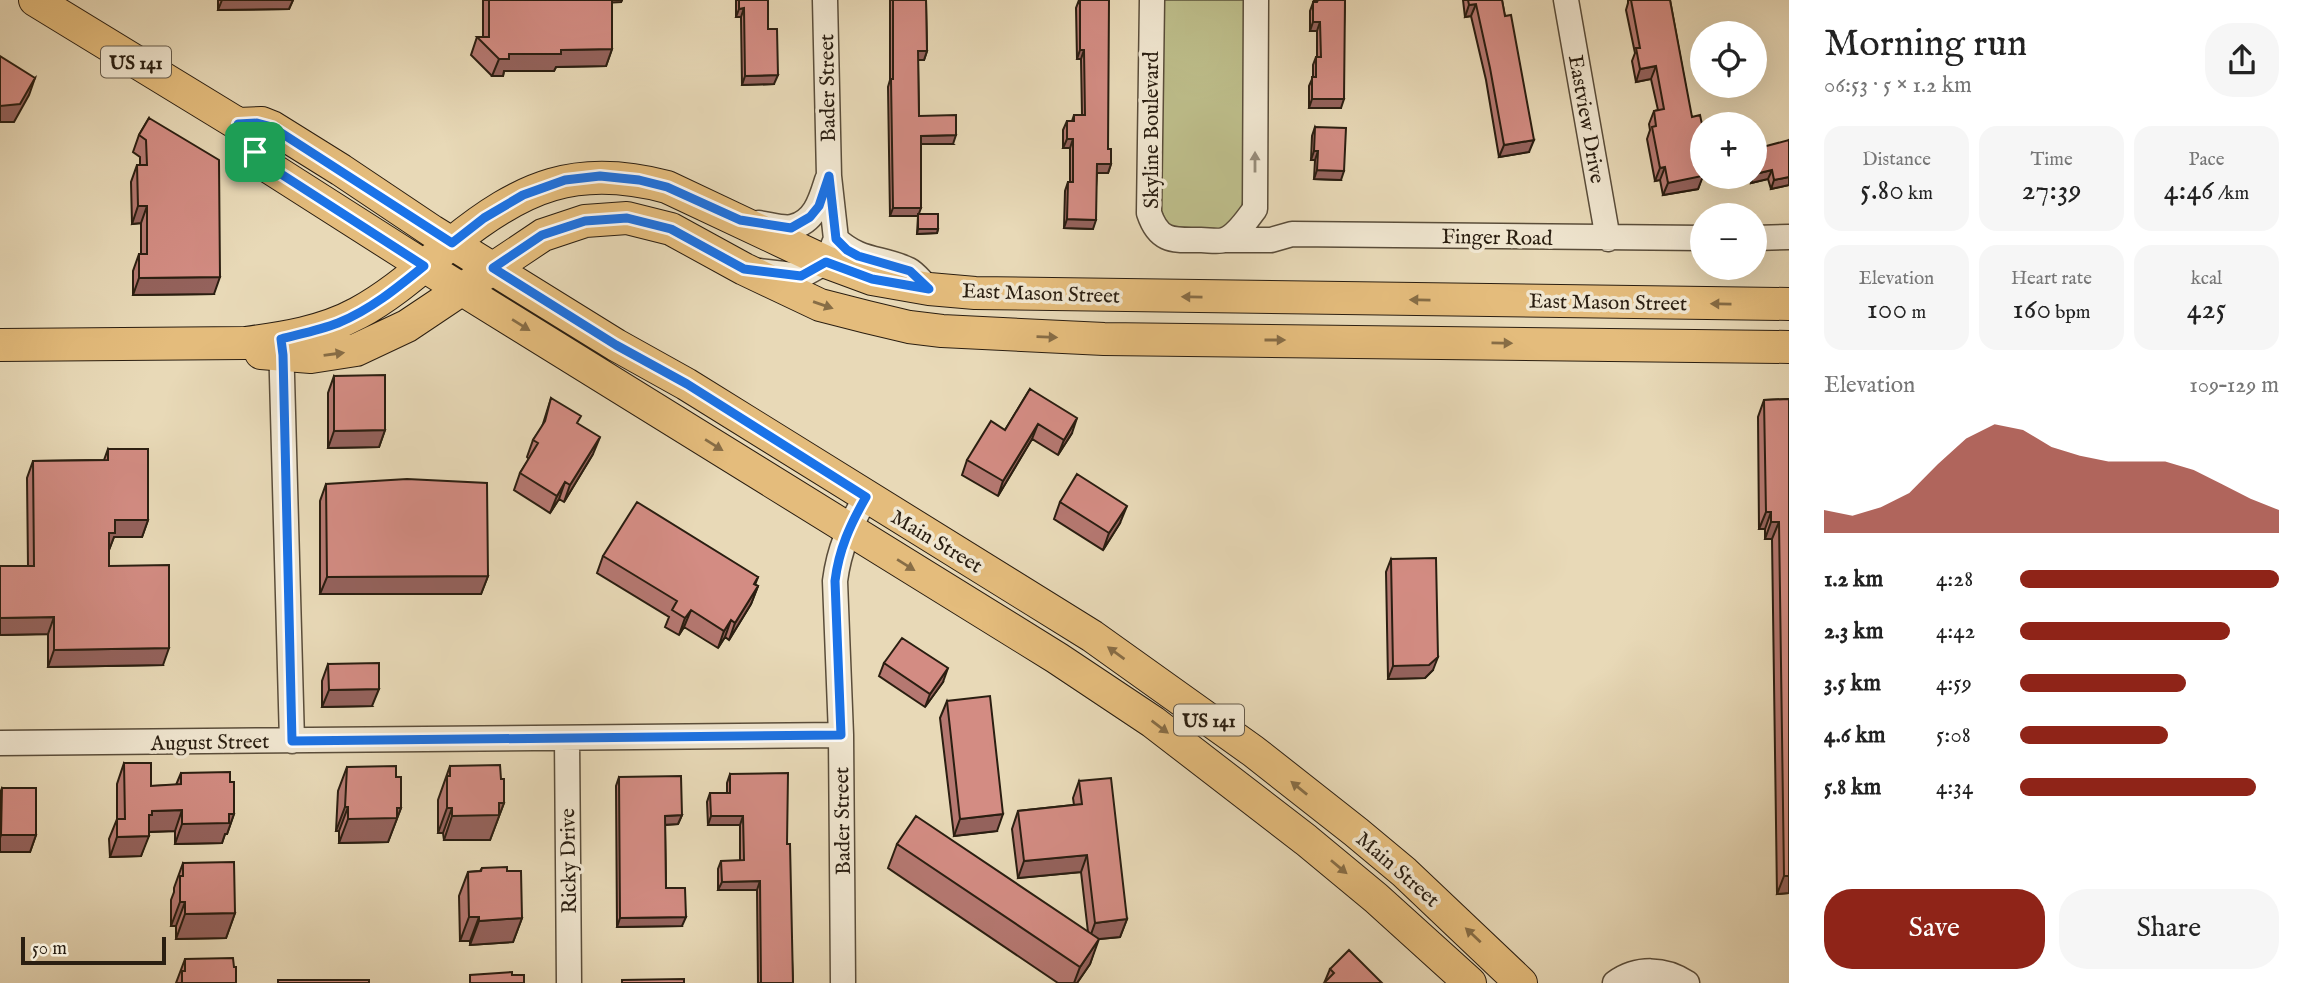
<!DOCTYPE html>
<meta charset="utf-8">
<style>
body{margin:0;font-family:"IM FELL English",serif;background:#f6f6f6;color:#222;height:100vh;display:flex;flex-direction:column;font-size:26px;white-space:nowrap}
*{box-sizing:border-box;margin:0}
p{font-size:23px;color:#767676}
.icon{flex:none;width:38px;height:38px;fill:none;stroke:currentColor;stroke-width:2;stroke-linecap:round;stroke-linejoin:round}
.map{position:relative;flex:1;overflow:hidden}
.drawer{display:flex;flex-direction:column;background:#fff;width:525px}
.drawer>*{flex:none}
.buttons{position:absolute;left:1690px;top:21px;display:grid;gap:14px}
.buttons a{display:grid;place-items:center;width:77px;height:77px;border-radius:50%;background:#fff;box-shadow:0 7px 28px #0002;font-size:35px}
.scale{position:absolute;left:21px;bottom:18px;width:145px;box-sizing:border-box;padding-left:7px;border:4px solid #2a1e11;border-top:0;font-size:19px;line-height:24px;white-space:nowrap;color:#2a1e11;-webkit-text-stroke:5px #f0e6d0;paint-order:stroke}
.pin{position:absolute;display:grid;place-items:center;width:60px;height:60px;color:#fff;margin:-30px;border-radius:14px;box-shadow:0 4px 10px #0006}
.round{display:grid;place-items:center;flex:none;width:74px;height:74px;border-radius:28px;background:#f6f6f6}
.headline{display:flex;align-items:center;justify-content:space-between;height:119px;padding:0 35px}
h1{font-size:38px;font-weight:600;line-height:52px}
.stats{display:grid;grid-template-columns:repeat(3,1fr);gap:10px;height:119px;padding:7px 35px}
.stats div{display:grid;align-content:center;border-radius:18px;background:#f6f6f6;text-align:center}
.stats b{font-size:30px;font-weight:600}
.stats small{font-size:19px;font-weight:400}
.stats p{font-size:19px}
.chart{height:196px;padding:14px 35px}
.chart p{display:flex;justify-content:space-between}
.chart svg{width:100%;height:126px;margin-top:7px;fill:#8f2418;opacity:.7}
.action{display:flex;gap:14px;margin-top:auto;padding:14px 35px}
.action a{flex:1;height:80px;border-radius:28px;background:#8f2418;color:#fff;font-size:28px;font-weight:600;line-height:80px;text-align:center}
.action a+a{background:#f6f6f6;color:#222}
ul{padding:0 35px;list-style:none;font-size:23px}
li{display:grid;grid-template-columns:112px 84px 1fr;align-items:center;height:52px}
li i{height:18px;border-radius:9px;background:#8f2418}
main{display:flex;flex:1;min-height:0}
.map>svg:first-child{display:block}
.green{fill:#bdbd8a;stroke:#746e4e;stroke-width:2}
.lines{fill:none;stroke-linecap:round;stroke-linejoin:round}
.minor-casing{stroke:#5a4d3a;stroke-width:27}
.major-casing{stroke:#2a1e11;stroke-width:34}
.minor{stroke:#f0e6d0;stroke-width:24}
.major{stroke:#e4bc7c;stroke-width:32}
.wall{fill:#b57871;stroke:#2a1e11;stroke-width:2}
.shaded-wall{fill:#94625c;stroke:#2a1e11;stroke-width:2}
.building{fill:#d38c83;stroke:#2a1e11;stroke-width:2}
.oneway{fill:#978c7a}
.oneway2{fill:#876d46}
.route-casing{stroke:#fff;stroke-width:14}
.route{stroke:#1a73e8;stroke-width:9}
.labels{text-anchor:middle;stroke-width:7;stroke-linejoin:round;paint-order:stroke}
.shield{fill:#f0e6d0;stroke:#655a4a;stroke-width:2}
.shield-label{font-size:19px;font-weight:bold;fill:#2a1e11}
.street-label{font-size:21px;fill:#2a1e11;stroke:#f0e6d0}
</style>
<main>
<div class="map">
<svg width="1789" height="983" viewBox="0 0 1789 983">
<rect width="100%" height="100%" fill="#e8d9b7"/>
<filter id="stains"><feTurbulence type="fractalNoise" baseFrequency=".00286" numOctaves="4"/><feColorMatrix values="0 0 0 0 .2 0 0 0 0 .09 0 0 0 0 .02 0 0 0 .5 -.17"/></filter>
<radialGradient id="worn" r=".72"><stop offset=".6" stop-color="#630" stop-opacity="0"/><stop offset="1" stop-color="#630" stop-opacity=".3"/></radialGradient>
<path class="green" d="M1162,0h83l-2,201c-4,38 -45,30 -73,30l-9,-20z"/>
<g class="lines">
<defs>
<path id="minor" d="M1152,0l-3,213c10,30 25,27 52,27 7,0 17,2 23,0 13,-4 23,-21 31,-31l1,-209
M1566,0l42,239
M758,223c10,1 25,6 34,4 23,-5 29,-28 35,-47
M1755,238l34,-1
M836,239c24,23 46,18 73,31 6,3 12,11 17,16
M1225,240h46l21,-6 411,4
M759,271l42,5 25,-14 10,-23 -7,-63 -4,-176
M281,340l11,401
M567,738l2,245
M0,743l841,-8
M843,983l-2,-248 -6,-154c4,-32 15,-56 31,-84
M1615,983c22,-16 50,-15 72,0"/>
<path id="major" d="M35,0l203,124 17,28 9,12 160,102 633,392 96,64 153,118 70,58 94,85
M238,124l24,-1 10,4 69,43 91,61 184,114 70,39 406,252 161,115 103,81 48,40 117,111
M0,345l245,-2c39,-5 78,-11 113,-30 35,-19 63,-45 94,-70 70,-57 125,-80 215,-56l159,75 46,17 57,10 46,4 814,11
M261,353l50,4 45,-7 51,-24 136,-91 42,-14 42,-3 44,11 73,40 76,36 47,12 42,10 33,4 162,8 685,8"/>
</defs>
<use href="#minor" class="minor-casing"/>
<use href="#major" class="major-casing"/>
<use href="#minor" class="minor"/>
<use href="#major" class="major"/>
</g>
<path class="wall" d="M218,0h75l-4,9 -71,1z
M483,0h139l-1,2h-9v47l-6,17 -50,1 -2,4h-50l-1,5h-11l-21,-21 6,-18h6z
M736,0h32v29l6,55 -32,1 -1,-68h-5z
M890,0h36l1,51 -3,9h-6l1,56 34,28h-32l-3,70 20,15 -1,4 -20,1 1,-18h-28l-2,-129 2,-7z
M1079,0l32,164 -3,9h-11l-4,56 -29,-1 1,-37 3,-9h2v-34h-7v-18l4,-9h5l2,-6h8l-1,-56h-4l-1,-51z
M1314,0h31l-4,108h-32v-22l4,-9v-12l3,-8h1v-26h-7v-20z
M1463,0h39l27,152 -30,5 -13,-77 -15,-64 -6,1z
M1628,0h42l32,177 -4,12 -35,6 -3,-15 -5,1 -8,-42 3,-9 -1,-6 5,-13 4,-1 -7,-31 -15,3 -4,-21 3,-8 -9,-43 2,-7z
M149,118l65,176 -81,1v-24l6,-17h2v-31l-9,1 -1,-42 6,-17h3v-8l-7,-5 6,-17z
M1315,127l26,53 -27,-1 1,-19h-4l1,-24z
M1789,140v45l-18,4 -3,-10 -17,4 -2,-6h6z
M334,376l51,54 -6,17 -51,1v-55z
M1030,389l42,44 -14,22 -26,-16 -34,57 -36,-21 5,-15 38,-30z
M551,398l27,26 15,30 -29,48 -5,-3 -9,14 -36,-23 6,-17 9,-14 -2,-2 6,-17 9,-13z
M1789,399v494l-12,1 -5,-355h-7v-10h-6l-1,-112 6,-17z
M108,449l40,71 -6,17h-28l-5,13v16l54,99 -115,2v-33l-48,1v-69h28l-1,-88 6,-17 71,-1z
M326,484l162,92 -7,18h-161v-93z
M1060,502l60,21 -17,27 -49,-31z
M603,556l155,21 -3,8 3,1 -7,18 -22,36 -4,-3 -7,11 -34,-21 -5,8 -14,-8 4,-10 -72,-44z
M1391,559l42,111 -8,8 -37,1 -2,-107z
M884,663l59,19 -18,25 -46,-31z
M328,664l44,42 -50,1v-26z
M947,701l50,130 -43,5 -14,-118z
M124,763l27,23 25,-1 5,-12 49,9 4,32 -7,20h-2l-3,9 -47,1v-13l-26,1 -8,24 -31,1 -1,-18 8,-20v-35z
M450,766l51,13 3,24 -14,37h-46l-1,-7h-5v-33z
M347,767l49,10 5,31 -13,34 -49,1v-12h-3l2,-40z
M730,774l57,70 6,139h-35l-1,-93h-39v-21l3,-8h19v-36h-32l-1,-23 3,-9h17v-10z
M619,777l63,38 -4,9 -13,1 1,63 16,38 -65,1 -1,-141z
M1079,781l48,138 -7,18 -22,2 -8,25 -13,19h-19l-170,-115 9,-24 191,88 -7,-60 -63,6 -6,-49 6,-18 56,-6 -1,-7z
M2,788l34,47 -6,17h-30v-59z
M183,863l52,50 -9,25 -50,1v-13h-5v-26l3,-8v-4z
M482,868l25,3 15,47 -9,24 -43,3v-4h-10l-1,-45 9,-24 12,-1z
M185,959l49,8 2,16h-60z
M1330,969l52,14 -57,-2z"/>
<path class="shaded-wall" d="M222,0h71l-4,9 -71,1z
M606,0h16l-1,2 -16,1z
M1476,4l-5,12 -6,1 4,-12z
M744,8l-3,9h-5l3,-8z
M1313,22h7l-3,9h-7z
M612,49l-6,17 -50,1 -2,4h-50l-1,5h-11l7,-17 10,-5 52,-4z
M1080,50h4l-3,9h-4z
M918,51h9l-3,9h-9z
M1656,66l-5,13 -15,3 4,-13z
M778,75l-4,9 -32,1 3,-9z
M35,78l-6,17 -15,27h-14v-16z
M1312,99h32l-3,9h-32z
M956,135l-3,9h-35l3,-8z
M1067,139h6l-3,9h-7z
M1534,140l-5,12 -30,5 5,-12z
M1314,151h4l-3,9h-4z
M1097,164h14l-3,9h-14z
M1700,165h3v11l-5,13 -35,6 5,-12z
M1665,167l-5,13 -5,1 5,-13z
M1317,170l27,1 -3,9 -27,-1z
M1772,170l-4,9 -17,4 2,-6h2v-3z
M1789,177v8l-18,4 3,-9z
M138,206h9l-6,17 -9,1z
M893,208h28l-3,8h-28z
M1067,219l29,1 -3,9 -29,-1z
M918,229h20l-1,4 -20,1z
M220,277l-6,17 -81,1 6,-17z
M1077,418l-5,15 -14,22 6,-15z
M1038,424l-6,15 -34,57 5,-15z
M385,430l-6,17 -51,1 6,-17z
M600,437l-7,17 -29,48 6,-17z
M565,482l-6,17 -9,14 7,-17z
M1127,506l-7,17 -17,27 6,-17z
M1766,512h5l-6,17h-6z
M115,520h33l-6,17h-28l-5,13v-17z
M1771,522h8l-7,17h-7z
M488,576l-7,18h-161l7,-17z
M758,586l-7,18 -22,36 6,-17z
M691,610l-7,17 -5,8 6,-17z
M54,617l-6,17 -48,1v-17z
M731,620l-6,17 -7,11 6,-17z
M169,648l-6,17 -115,2 6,-17z
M1438,657l-5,13 -8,8 -37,1 5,-13z
M948,668l-5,14 -18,25 5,-13z
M379,689l-7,17 -50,1 7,-17z
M499,803h5l-14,37h-46l8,-24z
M345,807h3l-9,24h-3z
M397,808h4l-13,34 -49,1 9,-24z
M447,808h5l-9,25h-5z
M182,810l-7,21 -29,1 3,-17 3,-4z
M229,814h5l-7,20h-2l-3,9 -47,1 7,-20z
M1003,814l-6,17 -43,5 6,-17z
M682,815l-4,9 -16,1 3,-9z
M711,816h32l-3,9h-32z
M1,835h35l-6,17h-30v-14z
M149,836l-8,20 -31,1 7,-20z
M1087,855l-6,17 -63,6 6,-17z
M1784,876h5v17l-12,1z
M760,881l-3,9h-39l4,-8z
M180,902h5l-9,24h-5z
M235,913l-9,25 -50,1 9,-25z
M469,917h10l-9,24h-10z
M686,917l-4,9 -65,1 3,-9z
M522,918l-9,24 -43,3 9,-24z
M1127,919l-7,18 -31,3 6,-17z
M1099,939l-9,25 -13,19h-3l6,-16z"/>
<path class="building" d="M489,0h123v49l-51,1v4h-52v5h-10l-22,-22h12z
M739,0h29v29h9l1,46 -33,1 -1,-68 -5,1z
M893,0h33l1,51h-9l1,65 37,-1v20l-35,1v72h-28l-2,-129h2z
M1080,0h29l-1,149h3v15h-14l-1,56 -29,-1 1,-37h5v-43h-6v-18h7v-6h11l-1,-65h-4z
M1318,0h27l-1,99h-32v-22h4v-20h5l-1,-35h-7v-20h4z
M1468,0h34l3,16 6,-1 23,125 -30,5 -14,-77 -14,-64 -7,1z
M1631,0h39l22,117 8,-2 3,14v36h-3l2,11 -34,7 -3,-16 -5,1 -8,-41 4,-1 -2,-15 10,-2 -8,-43 -16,3 -4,-21h4z
M0,56l35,22 -15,26 -20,2z
M149,118l70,42 1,117 -81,1v-24h8v-48h-9l-1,-41h10l-1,-25 -7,-5z
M1315,127l31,1 -2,43 -27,-1 1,-19h-4z
M1789,140v37l-15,3 -2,-10 -17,4v-25z
M918,214h20v15h-20z
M385,375v55l-51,1v-55z
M1030,389l47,29 -13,22 -26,-16 -35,57 -36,-21 24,-39 14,9z
M551,398l30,18 -4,7 23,14 -30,48 -5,-3 -8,14 -37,-23 18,-30 -5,-3 12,-19z
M1789,399v477h-5l-5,-354h-8v-10h-5l-2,-112z
M108,449h40v71h-33v13h-6v33l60,-1v83l-115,2v-33l-54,1v-52h34l-1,-105 75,-1z
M1077,474l50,32 -18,27 -49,-31z
M407,479l80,4 1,93 -161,1 -1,-93z
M637,502l121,75 -4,7 4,2 -23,37 -4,-3 -7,11 -33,-21 -6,8 -13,-8 5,-9 -74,-45z
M1436,558l2,99 -9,8 -36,1 -2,-107z
M902,638l46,30 -18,26 -46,-31z
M379,663v26l-50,1 -1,-26z
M990,696l13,118 -43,5 -13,-118z
M124,763h27v23l30,-2v-11l49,-1v10h4v32h-5v9l-47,1v-14l-30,1v4h-3v21l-32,1v-18h8z
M500,765l1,14h3v24h-5v12l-47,1v-8h-5v-32h3v-10z
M396,766v11h5v31h-4v10l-49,1v-12h-3l2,-40z
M788,773l-1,71h3l3,139h-32l-1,-102 -38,1 -1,-21 23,-1 -1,-44h-32l-1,-23h20v-19z
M681,776l1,39 -17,1 1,72h19l1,29 -66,1 -1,-141z
M1111,778l16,141 -32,4 -8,-68 -63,6 -6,-50 64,-7 -3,-23z
M2,788h34v47h-35z
M916,816l183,123 -19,28 -183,-123z
M234,862l1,51 -50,1v-12h-5v-26h3v-13z
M507,867v4h14l1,47 -43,3v-4h-10l-1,-45 13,-1 1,-3z
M1349,950l33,33h-58l10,-10 -4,-4z
M233,958l1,9h2v16h-54v-12h3v-12z
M512,972v3h12v8h-54v-8z
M684,979v4h-62v-3z
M278,980h91v3h-91z"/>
<defs><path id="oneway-solid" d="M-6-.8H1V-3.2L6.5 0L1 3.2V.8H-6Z" transform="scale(1.75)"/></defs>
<use class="oneway" href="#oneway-solid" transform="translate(1255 162) rotate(-90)"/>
<g class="oneway2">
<use href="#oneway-solid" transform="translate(1192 297) rotate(-179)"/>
<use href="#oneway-solid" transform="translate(1420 300) rotate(-179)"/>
<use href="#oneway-solid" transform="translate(1721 304) rotate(-179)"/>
<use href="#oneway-solid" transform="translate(823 305) rotate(19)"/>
<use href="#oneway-solid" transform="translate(521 325) rotate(32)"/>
<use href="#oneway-solid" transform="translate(1047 337) rotate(2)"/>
<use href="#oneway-solid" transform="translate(1275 340)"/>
<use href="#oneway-solid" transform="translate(1502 343) rotate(1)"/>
<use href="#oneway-solid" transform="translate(334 354) rotate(-8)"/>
<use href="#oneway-solid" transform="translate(714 445) rotate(32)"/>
<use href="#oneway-solid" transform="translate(906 565) rotate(32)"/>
<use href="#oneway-solid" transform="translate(1116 653) rotate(-144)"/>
<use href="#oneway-solid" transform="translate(1160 727) rotate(37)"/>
<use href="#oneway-solid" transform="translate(1299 788) rotate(-141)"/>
<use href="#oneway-solid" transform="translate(1339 867) rotate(40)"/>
<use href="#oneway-solid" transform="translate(1473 935) rotate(-137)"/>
</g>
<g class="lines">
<defs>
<path id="route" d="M257,123l15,4 180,116 32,-25 39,-23 42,-15 35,-4 39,4 28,7 73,33 51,8 19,-11 9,-11 10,-30 7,63 11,11 11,6 52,15 19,18 -57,-10 -46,-17 -25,14 -57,-7 -73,-40 -44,-11 -42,3 -43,14 -49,33 123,77 71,39 179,113c-16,28 -27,52 -31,84l6,154 -549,6 -9,-386 -2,-16c19,-5 39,-9 57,-16 32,-13 59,-35 86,-57l-160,-103 -9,-11 -17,-28z"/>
</defs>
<use href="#route" class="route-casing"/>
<use href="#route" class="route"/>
</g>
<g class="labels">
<g class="shield">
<rect x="101" y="46.5" width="70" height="31" rx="5"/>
<rect x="1174" y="704.5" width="70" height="31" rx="5"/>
</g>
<g class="shield-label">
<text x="136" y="69">US 141</text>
<text x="1209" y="727">US 141</text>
</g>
<g class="street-label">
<text transform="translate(827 88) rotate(-91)" y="7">Bader Street</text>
<text transform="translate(1587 119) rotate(80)" y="7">Eastview Drive</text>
<text transform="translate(1151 130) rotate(-90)" y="7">Skyline Boulevard</text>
<text transform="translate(1497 237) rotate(1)" y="7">Finger Road</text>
<text transform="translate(1041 293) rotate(2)" y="7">East Mason Street</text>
<text transform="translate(1608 302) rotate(1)" y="7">East Mason Street</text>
<text transform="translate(937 541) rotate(31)" y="7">Main Street</text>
<text transform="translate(210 742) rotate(-1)" y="7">August Street</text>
<text transform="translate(842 821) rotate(-91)" y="7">Bader Street</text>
<text transform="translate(568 861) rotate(-91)" y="7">Ricky Drive</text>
<text transform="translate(1398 869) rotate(41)" y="7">Main Street</text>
</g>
</g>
<rect width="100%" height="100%" filter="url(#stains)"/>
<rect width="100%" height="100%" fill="url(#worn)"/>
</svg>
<div class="buttons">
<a><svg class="icon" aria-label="locate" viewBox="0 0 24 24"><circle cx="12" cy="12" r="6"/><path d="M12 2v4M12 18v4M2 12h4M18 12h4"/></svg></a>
<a>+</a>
<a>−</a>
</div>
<div class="scale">50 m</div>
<div class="pin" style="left:255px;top:152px;background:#1e9e55"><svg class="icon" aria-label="arrive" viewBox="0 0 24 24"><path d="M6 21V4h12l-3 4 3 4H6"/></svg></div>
</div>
<section class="drawer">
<div class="headline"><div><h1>Morning run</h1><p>06:53 · 5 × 1.2 km</p></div><a class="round"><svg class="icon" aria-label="share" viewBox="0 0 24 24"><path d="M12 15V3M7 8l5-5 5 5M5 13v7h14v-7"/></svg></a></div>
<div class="stats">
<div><p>Distance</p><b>5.80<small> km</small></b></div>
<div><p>Time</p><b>27:39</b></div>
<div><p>Pace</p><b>4:46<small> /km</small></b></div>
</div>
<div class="stats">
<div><p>Elevation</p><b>100<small> m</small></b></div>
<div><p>Heart rate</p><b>160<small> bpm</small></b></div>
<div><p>kcal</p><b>425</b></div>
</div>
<div class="chart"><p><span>Elevation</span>109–129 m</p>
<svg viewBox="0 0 160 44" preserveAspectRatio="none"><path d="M0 44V36L10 38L20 35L30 30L40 20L50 11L60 6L70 8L80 14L90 17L100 19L110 19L120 19L130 22L140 27L150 32L160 36V44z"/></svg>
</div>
<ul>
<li><b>1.2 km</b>4:28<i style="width:100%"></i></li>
<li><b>2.3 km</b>4:42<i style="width:81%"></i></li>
<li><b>3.5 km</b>4:59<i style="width:64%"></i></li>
<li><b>4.6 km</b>5:08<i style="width:57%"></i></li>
<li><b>5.8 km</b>4:34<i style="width:91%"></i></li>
</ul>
<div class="action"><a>Save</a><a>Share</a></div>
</section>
</main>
